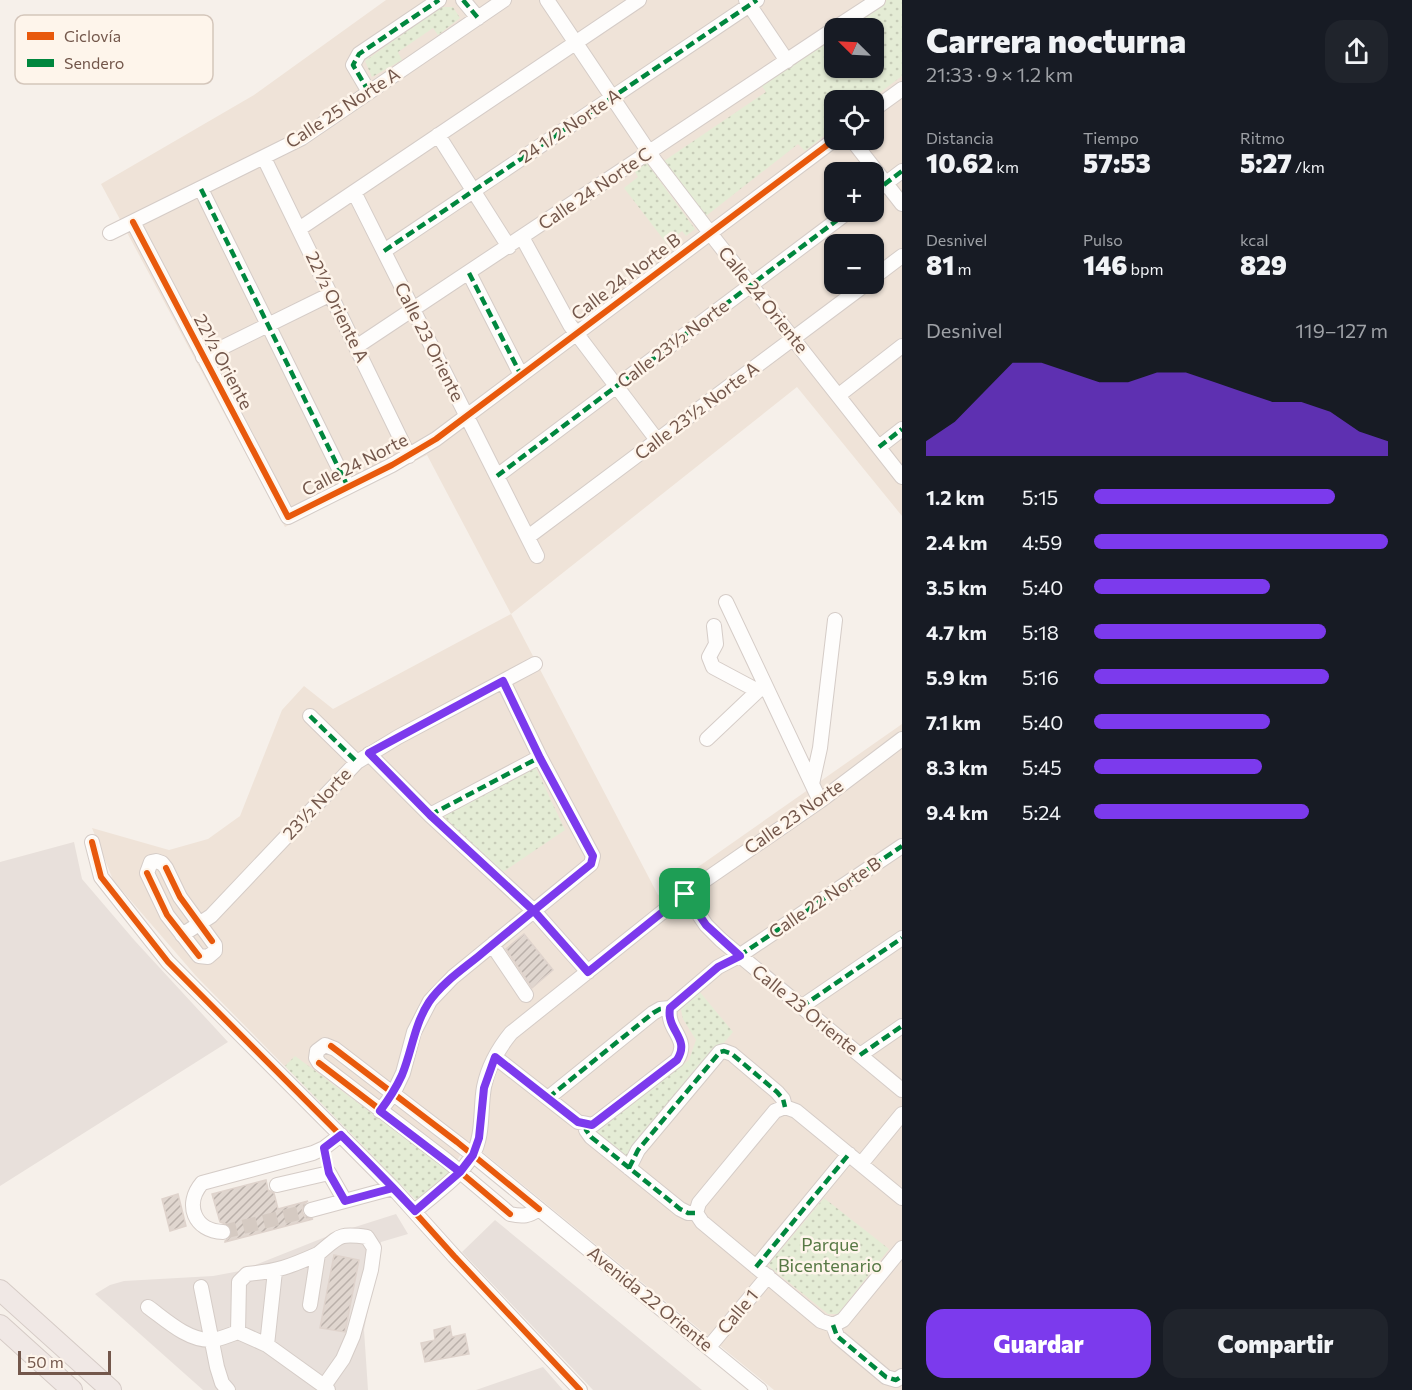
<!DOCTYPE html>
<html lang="es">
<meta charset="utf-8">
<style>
body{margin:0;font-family:Commissioner,sans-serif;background:#20242c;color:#f1f3f6;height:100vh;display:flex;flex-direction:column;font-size:22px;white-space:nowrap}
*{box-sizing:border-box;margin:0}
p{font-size:20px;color:#9ea1a6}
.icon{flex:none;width:33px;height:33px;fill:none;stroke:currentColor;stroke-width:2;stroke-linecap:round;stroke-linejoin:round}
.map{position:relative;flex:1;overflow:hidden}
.drawer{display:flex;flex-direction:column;background:#171b24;width:510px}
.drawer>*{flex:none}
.needle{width:39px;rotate:294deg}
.buttons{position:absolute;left:824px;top:18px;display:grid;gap:12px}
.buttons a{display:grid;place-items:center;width:60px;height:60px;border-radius:12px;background:#171b24;box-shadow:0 2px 4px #0004;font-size:30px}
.scale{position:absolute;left:18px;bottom:15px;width:93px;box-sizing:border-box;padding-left:6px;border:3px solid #73574b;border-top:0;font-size:16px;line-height:21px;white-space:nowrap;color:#73574b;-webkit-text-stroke:4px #fef5eb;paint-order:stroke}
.pin{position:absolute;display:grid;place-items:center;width:51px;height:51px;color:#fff;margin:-26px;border-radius:12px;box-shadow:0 3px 9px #0006}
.round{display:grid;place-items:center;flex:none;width:63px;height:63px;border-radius:18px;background:#20242c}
.head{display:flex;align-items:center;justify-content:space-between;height:102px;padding:0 24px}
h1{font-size:33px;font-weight:800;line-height:45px}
.figures{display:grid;grid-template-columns:repeat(3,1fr);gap:9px;height:102px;padding:6px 24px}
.figures div{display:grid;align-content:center}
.figures b{font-size:26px;font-weight:800}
.figures small{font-size:16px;font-weight:400}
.figures p{font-size:16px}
.chart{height:168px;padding:12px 24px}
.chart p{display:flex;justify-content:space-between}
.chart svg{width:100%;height:108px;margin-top:6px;fill:#7c3aed;opacity:.7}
.primary-button{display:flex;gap:12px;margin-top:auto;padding:12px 24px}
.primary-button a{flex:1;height:69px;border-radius:18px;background:#7c3aed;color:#fff;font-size:24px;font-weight:800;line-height:69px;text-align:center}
.primary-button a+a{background:#20242c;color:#f1f3f6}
ul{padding:0 24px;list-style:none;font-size:20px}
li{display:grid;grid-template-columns:96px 72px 1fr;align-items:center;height:45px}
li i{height:15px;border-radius:8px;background:#7c3aed}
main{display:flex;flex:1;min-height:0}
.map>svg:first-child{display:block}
.residential{fill:#efe3d8;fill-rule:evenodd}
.industrial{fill:#e8e0db}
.green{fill:url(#green-dots)}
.building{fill:url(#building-hatch);stroke:#dfd3cc;stroke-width:1.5}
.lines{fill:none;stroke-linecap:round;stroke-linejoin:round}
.minor-tunnel{stroke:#d5cac2;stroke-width:14;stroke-dasharray:14 7;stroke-linecap:butt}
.minor-casing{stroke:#d5ccc7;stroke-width:16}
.highway-casing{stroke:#d5cbc6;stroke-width:22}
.minor{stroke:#fefdfc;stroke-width:14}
.highway{stroke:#f0e8e5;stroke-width:20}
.quiet{stroke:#00873e;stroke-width:4.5;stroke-dasharray:9 4.5;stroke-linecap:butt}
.cycleway-casing{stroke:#fef5eb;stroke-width:10}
.cycleway{stroke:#e8590c;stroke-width:6}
.route-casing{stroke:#fff;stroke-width:12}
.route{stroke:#7c3aed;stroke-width:8}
.labels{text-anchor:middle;stroke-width:5;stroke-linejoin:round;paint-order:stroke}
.street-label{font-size:18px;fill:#73574b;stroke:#fef5eb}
.park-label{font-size:18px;fill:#577844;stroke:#fef5eb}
.key{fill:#fef5eb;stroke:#d4c6bb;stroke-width:1.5}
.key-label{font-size:16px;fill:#73574b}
</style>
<main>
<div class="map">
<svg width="902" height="1390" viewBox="0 0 902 1390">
<defs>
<pattern id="green-dots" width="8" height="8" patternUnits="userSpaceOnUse" patternTransform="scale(1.5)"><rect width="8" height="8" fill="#e4ecd5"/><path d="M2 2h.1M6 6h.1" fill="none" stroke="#c7ccb8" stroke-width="1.8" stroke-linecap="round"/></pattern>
<pattern id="building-hatch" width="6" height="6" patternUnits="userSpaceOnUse" patternTransform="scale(1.5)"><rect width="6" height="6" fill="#e0d6cf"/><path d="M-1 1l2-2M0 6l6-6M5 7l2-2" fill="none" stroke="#bab0aa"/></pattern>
</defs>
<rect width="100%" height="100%" fill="#f6f0ea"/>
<path class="residential" d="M386,0h516v516l-105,-129 -286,227 147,281 244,-171v666h-128l-305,-249 -19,31 -34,28 -220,-224 -83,-96 -21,-52 77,22 39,-11 32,-23 42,-106 22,-24 29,23 178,-95 -84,-159 -142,72 -184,-343 153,-89zM834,28h39v40h-39zM834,100h39v40h-39zM834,172h39v40h-39zM834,244h39v40h-39z"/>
<path class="industrial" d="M74,842l8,37 53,62 93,101 -228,144v-324z
M396,1214l12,20 -27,8 -17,88 4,60h-165l-108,-96 15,-9 14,-4 89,-5 27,-5 93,-37z
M495,1220l207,170h-109l-131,-138z
M543,1367l20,23h-87z"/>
<path class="green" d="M887,0h15v76l-32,24h-36v28l-29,23 -7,-7 -92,72 -42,-55 102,-69 -5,-7 73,-49v32h39v-40h-28z
M441,7h12l7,11 -22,17 -5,-7 -35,24 4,8 -30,17 -7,-16z
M646,162l49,67 -9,7 -4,-5 -15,13 -43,-56 14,-11 -4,-7z
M535,766l30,64 -65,44 -59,-61z
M699,991l34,41 -106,127 -33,-27 95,-72 7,-20 -13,-21 -3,-14z
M295,1056l15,11 140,105 -34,28 -131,-134z
M824,1198l65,51 -51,65h-10l-57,-46 -2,-4z"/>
<path class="building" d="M524,934l29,36 -21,18 -26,-39z
M266,1180l2,10 6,3 4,16 30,-8 -4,3 -2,8 3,5 8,2 -88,23v-1l5,-4 2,-8 -4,-4 -8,-3 -8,-28z
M178,1194l8,32 -16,5 -8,-32z
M334,1255l25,5 -14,72 -25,-4z
M450,1326l2,11 13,-3 4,20 -44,8 -4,-19 14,-3 -1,-10z"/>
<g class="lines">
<path class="minor-tunnel" d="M223,1232l88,-22"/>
<defs>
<path id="minor" d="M463,0l15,18
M547,0l108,161 62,81 185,235
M746,0l41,61
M835,28l43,-28
M369,92l-16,-27 6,-11 80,-54
M873,110l29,-21
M438,135l71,112
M852,140l50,64
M264,158l145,298
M201,189l147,298
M354,192l183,364
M873,193l29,-22
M133,222l155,295 104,-52 44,-26 398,-299
M299,229l340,-229
M110,233l192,-95 202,-138
M522,237l48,88 87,115
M384,251l373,-251
M469,273l52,102
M873,278l29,-22
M356,347l478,-318
M203,357l128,-63
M839,395l63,-49
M879,447l23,-18
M497,476l351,-264
M528,537l338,-253
M726,602l94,199
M714,626l2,18 -7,13 4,10 45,24
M310,716l47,46
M707,739l56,-53
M369,754l61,61 104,96 54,61
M812,784l8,-36 15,-128
M430,815l110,-58
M92,842l9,35 67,85 225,226 61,68 126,134
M156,861l6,2 4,5 14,29 35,48v6l-7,6 -9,-1 -32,-41 -20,-42 4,-11z
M685,894l21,31 15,15 181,150
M182,935l29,-19 146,-154 41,-25 137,-73
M494,943l-1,3 33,49
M801,1007l101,-69
M860,1055l42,-29
M495,1057l83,65 15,3 84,-65c14,-22 -11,-29 -7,-52
M548,1098l105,-85 7,-4 10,-1 48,-41 21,-11 163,-110
M785,1107l11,4 106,87
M380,1111l13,-17 10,-21 11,-41 16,-31 23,-24 138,-113 2,-8 -53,-99 -37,-76
M586,1125v5l5,7 89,72 8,4h8
M861,1164l41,-50
M629,1168l9,-18 82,-98 4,-1 8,3 45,38 6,7 2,8
M277,1185l52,-12 16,28
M539,1209c-10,7 -16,8 -29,5l-64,-54 -127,-97 -3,-5 1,-7 8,-6 10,4 138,106 287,235
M311,1210l82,-22
M415,1211c19,-17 44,-33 57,-55 12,-20 8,-47 12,-69 4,-20 14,-38 27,-54l174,-139 135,-93 82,-62
M696,1213l6,9 119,99 12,4
M696,1213l3,-10 76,-92 10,-4
M223,1232c-29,-1 -39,-28 -21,-49l111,-30 11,-5 17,-13
M756,1267l93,-113
M275,1271l-8,74 57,41
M201,1287l16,80 5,16 6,7
M310,1305l8,-51c22,-18 20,-21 49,-17l7,11 -3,22 -18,66 -10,23 -19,27 4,4
M148,1307c18,13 39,33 62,33 9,0 19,-5 28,-8l29,13
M833,1325l10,-5 59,-72
M833,1325l4,11 49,41 10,3 6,-4
M238,1332l1,-50 8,-8c31,-3 42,-7 71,-20
M709,1347l59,-71"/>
<path id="highway" d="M0,1290l111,100
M0,1325l72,65"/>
</defs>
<use href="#minor" class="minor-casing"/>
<use href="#highway" class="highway-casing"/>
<use href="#minor" class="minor"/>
<use href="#highway" class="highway"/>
<path class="quiet" d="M463,0l15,18
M369,92l-16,-27 6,-11 80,-54
M201,189l147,298
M873,193l29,-22
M384,251l373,-251
M469,273l52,102
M879,447l23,-18
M497,476l351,-264
M310,716l47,46
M430,815l110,-58
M739,956l163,-110
M801,1007l101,-69
M860,1055l42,-29
M548,1098l105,-85 7,-4 10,-1
M586,1125v5l5,7 89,72 8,4h8
M629,1168l9,-18 82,-98 4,-1 8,3 45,38 6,7 2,8
M756,1267l93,-113
M833,1325l4,11 49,41 10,3 6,-4"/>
<defs>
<path id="cycleway" d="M133,222l155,295 104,-52 44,-26 398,-299
M92,842l9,35 67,85 225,226 61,68 126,134
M166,868l14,29 32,44
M147,873l20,42 32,41
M331,1046l126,96 82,67
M319,1063l127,97 64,54"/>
</defs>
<use href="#cycleway" class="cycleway-casing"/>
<use href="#cycleway" class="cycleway"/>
</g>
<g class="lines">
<defs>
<path id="route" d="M685,894l-97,78 -54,-61 -104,-96 -61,-62 134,-72 37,77 53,98 -2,8c-37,30 -74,60 -111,91 -17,14 -38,28 -51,47 -15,23 -17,49 -27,73 -6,13 -13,24 -22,36l80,61 -45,39c-24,-26 -49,-51 -74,-76l-17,13 5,25 16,28 48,-13 22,23 45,-39 13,-17 6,-17 5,-50 11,-31 83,65 14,3 85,-65c14,-22 -11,-29 -7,-52l48,-41 22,-11 -34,-31 -21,-31"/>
</defs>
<use href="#route" class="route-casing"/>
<use href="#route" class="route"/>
</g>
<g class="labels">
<g class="street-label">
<text transform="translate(343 108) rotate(-33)" y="6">Calle 25 Norte A</text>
<text transform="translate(570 126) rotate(-34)" y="6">24 1/2 Norte A</text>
<text transform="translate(595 189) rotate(-34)" y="6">Calle 24 Norte C</text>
<text transform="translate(626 277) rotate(-37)" y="6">Calle 24 Norte B</text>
<text transform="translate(763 300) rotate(51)" y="6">Calle 24 Oriente</text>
<text transform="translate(337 307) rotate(64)" y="6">22½ Oriente A</text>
<text transform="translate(429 342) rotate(63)" y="6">Calle 23 Oriente</text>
<text transform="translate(673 344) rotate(-37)" y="6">Calle 23½ Norte</text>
<text transform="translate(223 362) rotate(62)" y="6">22½ Oriente</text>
<text transform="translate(697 411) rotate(-37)" y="6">Calle 23½ Norte A</text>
<text transform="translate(355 465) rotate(-27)" y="6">Calle 24 Norte</text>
<text transform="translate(317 804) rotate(-47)" y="6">23½ Norte</text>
<text transform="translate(794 817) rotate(-35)" y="6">Calle 23 Norte</text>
<text transform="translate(825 898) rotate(-34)" y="6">Calle 22 Norte B</text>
<text transform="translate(805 1010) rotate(39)" y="6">Calle 23 Oriente</text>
<text transform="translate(650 1299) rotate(39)" y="6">Avenida 22 Oriente</text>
<text transform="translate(738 1312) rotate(-50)" y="6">Calle 1</text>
</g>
<g class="park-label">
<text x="830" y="1251">Parque<tspan x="830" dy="21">Bicentenario</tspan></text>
</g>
</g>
<rect x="15" y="15" width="198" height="69" rx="9" class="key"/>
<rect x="27" y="32" width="27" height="8" fill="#e8590c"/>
<rect x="27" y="59" width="27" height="8" fill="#00873e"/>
<g class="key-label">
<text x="64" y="42">Ciclovía</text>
<text x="64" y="69">Sendero</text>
</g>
</svg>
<div class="buttons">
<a><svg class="needle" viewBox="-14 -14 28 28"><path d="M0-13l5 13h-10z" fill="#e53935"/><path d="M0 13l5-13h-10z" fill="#9ea1a6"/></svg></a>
<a><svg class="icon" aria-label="locate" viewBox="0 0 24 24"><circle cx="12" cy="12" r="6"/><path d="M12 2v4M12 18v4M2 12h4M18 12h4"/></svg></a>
<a>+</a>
<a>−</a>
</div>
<div class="scale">50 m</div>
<div class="pin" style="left:685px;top:894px;background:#1e9e55"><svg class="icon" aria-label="arrive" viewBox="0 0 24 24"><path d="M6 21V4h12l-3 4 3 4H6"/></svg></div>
</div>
<section class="drawer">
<div class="head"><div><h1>Carrera nocturna</h1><p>21:33 · 9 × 1.2 km</p></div><a class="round"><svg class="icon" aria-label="share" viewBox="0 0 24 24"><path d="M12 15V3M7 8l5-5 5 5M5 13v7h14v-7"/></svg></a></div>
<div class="figures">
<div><p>Distancia</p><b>10.62<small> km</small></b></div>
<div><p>Tiempo</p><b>57:53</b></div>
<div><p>Ritmo</p><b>5:27<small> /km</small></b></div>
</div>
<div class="figures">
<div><p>Desnivel</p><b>81<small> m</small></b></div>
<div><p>Pulso</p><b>146<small> bpm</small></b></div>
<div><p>kcal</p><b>829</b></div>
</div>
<div class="chart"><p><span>Desnivel</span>119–127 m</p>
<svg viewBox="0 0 160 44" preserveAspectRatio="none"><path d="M0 44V38L10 30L20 18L30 6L40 6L50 10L60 14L70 14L80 10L90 10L100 14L110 18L120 22L130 22L140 26L150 34L160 38V44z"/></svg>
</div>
<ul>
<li><b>1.2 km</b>5:15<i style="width:82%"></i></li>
<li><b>2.4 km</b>4:59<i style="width:100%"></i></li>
<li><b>3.5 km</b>5:40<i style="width:60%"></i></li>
<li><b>4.7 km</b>5:18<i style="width:79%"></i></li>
<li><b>5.9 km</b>5:16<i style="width:80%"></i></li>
<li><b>7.1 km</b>5:40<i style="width:60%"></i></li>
<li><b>8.3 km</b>5:45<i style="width:57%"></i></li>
<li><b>9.4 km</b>5:24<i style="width:73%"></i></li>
</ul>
<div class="primary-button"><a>Guardar</a><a>Compartir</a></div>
</section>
</main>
